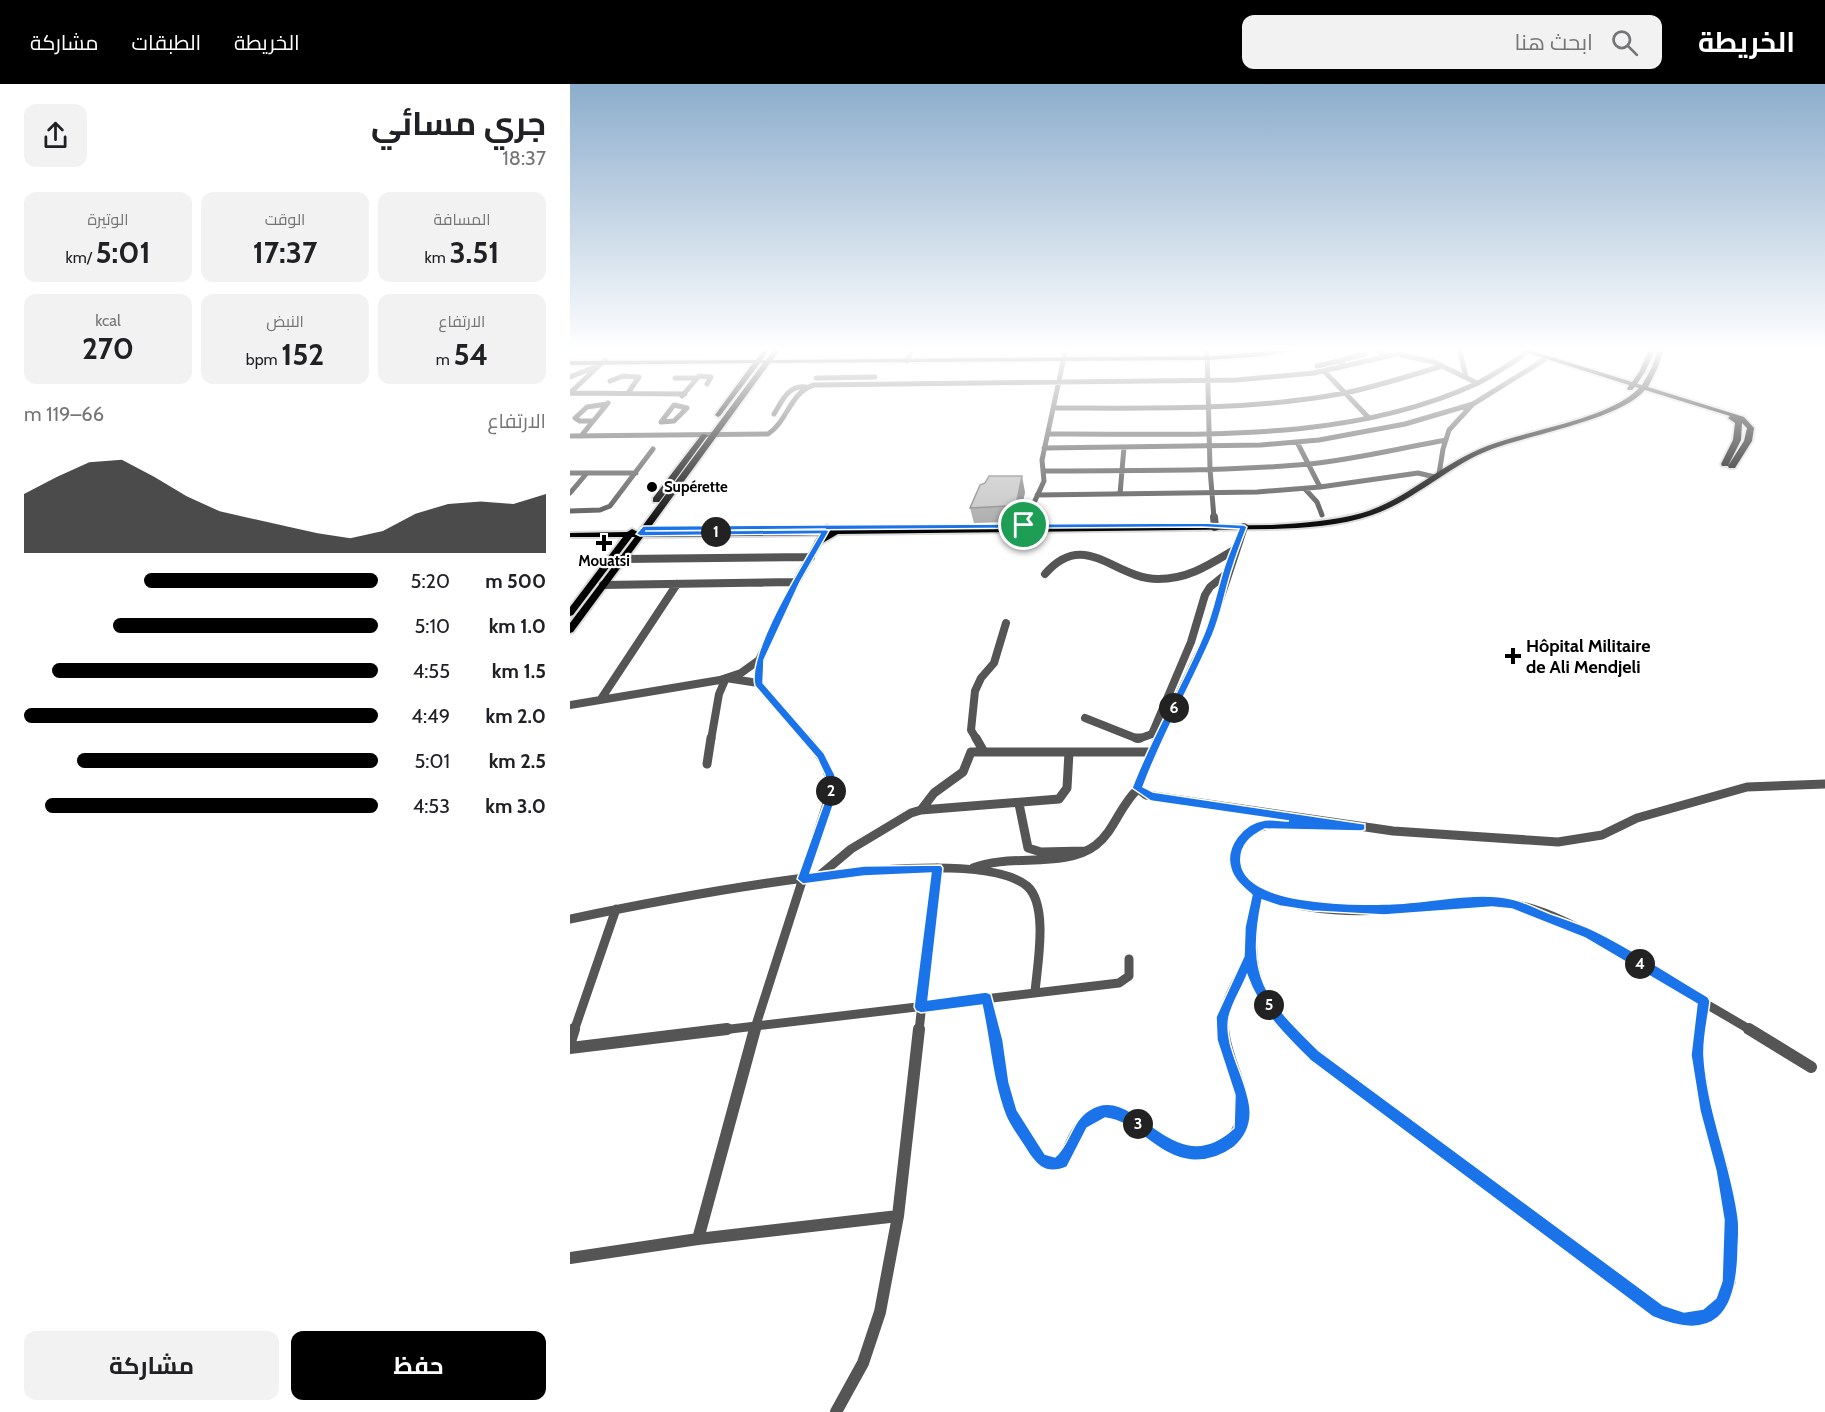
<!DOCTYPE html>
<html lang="ar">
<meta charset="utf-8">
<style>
body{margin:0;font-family:Cabin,Cairo,sans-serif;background:#f2f2f2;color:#202124;direction:rtl;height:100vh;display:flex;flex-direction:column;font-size:22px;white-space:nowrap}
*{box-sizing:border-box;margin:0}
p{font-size:20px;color:#757577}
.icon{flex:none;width:33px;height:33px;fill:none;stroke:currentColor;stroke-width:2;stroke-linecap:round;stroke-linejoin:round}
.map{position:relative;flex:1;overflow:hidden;direction:ltr}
.drawer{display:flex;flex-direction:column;background:#fff;width:570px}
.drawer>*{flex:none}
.pin{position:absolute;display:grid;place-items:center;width:51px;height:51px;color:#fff;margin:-26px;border:3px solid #fff;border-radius:50%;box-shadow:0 2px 6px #0007}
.km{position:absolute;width:30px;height:30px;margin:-15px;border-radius:50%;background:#222;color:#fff;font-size:16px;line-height:30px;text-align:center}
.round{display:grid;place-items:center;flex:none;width:63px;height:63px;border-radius:12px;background:#f2f2f2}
.summary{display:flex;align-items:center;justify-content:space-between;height:102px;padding:0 24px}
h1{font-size:33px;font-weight:700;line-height:45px}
.stats{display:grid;grid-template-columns:repeat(3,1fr);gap:9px;height:102px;padding:6px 24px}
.stats div{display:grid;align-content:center;border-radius:12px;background:#f2f2f2;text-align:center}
.stats b{font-size:30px;font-weight:700}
.stats small{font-size:16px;font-weight:400}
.stats p{font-size:16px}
.chart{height:168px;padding:12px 24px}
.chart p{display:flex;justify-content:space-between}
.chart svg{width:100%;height:108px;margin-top:6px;fill:#000;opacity:.7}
.primary-button{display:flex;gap:12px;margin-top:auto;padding:12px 24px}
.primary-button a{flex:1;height:69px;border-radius:12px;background:#000;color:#fff;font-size:24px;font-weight:700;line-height:69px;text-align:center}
.primary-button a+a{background:#f2f2f2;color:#202124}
ul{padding:0 24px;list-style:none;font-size:20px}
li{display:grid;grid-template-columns:96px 72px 1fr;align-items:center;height:45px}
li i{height:15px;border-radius:8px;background:#000}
header{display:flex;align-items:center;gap:36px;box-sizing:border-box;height:84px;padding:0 30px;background:#000;color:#fff}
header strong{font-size:28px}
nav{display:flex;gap:33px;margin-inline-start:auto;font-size:21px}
.search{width:420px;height:54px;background:#f2f2f2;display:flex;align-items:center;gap:15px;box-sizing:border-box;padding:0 21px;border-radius:12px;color:#757577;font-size:22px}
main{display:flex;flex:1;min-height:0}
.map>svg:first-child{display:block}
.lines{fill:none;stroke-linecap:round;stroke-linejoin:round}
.major-casing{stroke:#dbdbdb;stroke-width:4}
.minor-far3{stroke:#555;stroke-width:5}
.minor-far2{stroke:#555;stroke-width:8}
.minor-far1{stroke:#555;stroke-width:9}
.minor{stroke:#555;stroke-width:12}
.major{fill:#000;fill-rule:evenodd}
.wall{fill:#a9a9a9}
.shaded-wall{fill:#898989}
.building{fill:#c4c4c4;stroke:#898989;stroke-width:1.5}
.route{fill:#1a73e8;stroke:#fff;stroke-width:1.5;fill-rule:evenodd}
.poi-dot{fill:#000;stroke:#fff;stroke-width:2}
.labels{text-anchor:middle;stroke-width:4.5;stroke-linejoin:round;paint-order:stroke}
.far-poi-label{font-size:15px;font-weight:bold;fill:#000;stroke:#fff;text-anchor:start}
.poi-label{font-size:18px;font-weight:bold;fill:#000;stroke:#fff;text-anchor:start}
</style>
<header>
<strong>الخريطة</strong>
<div class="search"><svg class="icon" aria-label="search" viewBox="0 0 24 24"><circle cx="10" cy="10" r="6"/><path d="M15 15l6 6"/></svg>ابحث هنا</div>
<nav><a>الخريطة</a><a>الطبقات</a><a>مشاركة</a></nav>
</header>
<main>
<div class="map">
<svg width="1255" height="1328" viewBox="0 0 1255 1328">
<rect width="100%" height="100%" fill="#fff"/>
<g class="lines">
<defs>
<path id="major" d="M195,264h6l-9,12h4l9,-12h6l-8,12 436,-4 97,-8 -41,8 -56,4 -439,3 -123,169 625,-7c30,-2 61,-4 90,-12 46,-14 80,-50 125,-67 41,-16 123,-27 152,-58l-4,-1 -3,3h-4l-1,-1 2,-4 -117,-37h10l110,34 7,-10 11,-24h6l-11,24 -8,12 5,1 10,-18 6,-19h6l-6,19 -10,20 96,30 10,11 -2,13 -17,27h-6l-1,-2 16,-25 3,-13 -5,-5 -1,17 -13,26h-6l-1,-2 12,-24 2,-17 -7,-5 2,-2 -85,-26c-26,30 -114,44 -153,59 -43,16 -76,51 -120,66 -32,11 -67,13 -100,14l-434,5 -19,11h-3v-4l11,-6 -184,2 -70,95 -3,1v-10l65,-86h-3l-59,78 -3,1v-9l53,-70h-53v-4l57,-1 5,-3 6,3 125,-169h-3l-40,53 -2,1 -3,-2 38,-52 -183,2v-4l186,-1z
M132,350l6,1 -49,67h-6v-4z"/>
</defs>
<use href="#major" class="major-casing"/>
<path class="minor-far3" d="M637,264l3,121 4,49
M804,264l10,8
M889,264l7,29
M337,277l6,-13
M769,277l26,-7
M747,282l22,-5 6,5
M754,287l44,46
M0,293l25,-10
M105,294h22
M246,294l59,-1
M40,297l13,-5 16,1 -11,16
M0,309l115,1
M0,309l35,-33
M112,312l17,-20 12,1 -4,7
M104,321l13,3 -13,13 -13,1z
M483,324c97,0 196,3 292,-15 33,-7 65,-17 97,-27
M204,330c8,-13 15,-30 32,-27
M23,337h-13l-5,-3 12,-11 20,-3
M478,350c142,-1 297,11 430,-51 17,-9 34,-20 50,-31
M0,352l198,-2c20,-13 22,-42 46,-49l422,-5 78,-7 83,-19 37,8 43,21
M11,352l27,-33
M727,358l23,45
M474,364l217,-3 58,-5 86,-16 68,-20 71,-44
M474,387c89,-1 178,1 266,-7 46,-5 91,-16 136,-24
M0,389h66
M869,390l4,-25 6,-19 23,-25
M735,405l12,13 5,13
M0,409l17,-20
M550,410l4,-47
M467,411l220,-3 63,-5 98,-14 17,4
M0,427l30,-1 10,-4 43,-57
M457,434l17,-37 -2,-21 24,-112"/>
<path class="minor-far2" d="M644,433l1,10
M454,441l4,-8
M52,475l189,-2
M475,490c40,-46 69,5 113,5 30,0 51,-14 76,-29
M33,501l193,-3
M189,576l-1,23 49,57
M31,615l76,-115
M0,621l150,-25 21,-7 18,-13 37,-78 31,-54
M515,634l53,21 14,-5 39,-92 14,-47 5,-8 16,-13
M141,656l8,-46 7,-16 32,5
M407,656l-6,-10 4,-39 6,-13 13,-15 12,-40
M587,656l52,-107 35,-106"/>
<path class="minor-far1" d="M406,654l8,14
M566,654h4
M588,654l-21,50 9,7 247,36 165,11 44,-7 35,-17 110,-31 78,-3
M137,680l4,-26
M449,720l9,44 13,4 44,-1
M351,726l13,-17 29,-21 8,-20h180
M758,742c-33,-3 -91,-12 -92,35 0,13 12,25 23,31 47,22 107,21 157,15 28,-3 58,-9 86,-5 57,8 104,43 152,71 32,20 65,38 98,58
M403,784c38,-15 92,1 123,-23 19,-15 24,-40 42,-56
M249,792l32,-27 60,-36 10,-3 138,-11 8,-11 2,-36
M688,809c-10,59 -10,92 32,138
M0,835c81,-17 397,-82 457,-33 22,19 10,81 8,106
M416,915l8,32
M4,947l42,-122
M144,947l405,-48 10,-7v-17
M184,947l77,-240c-2,-26 -9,-34 -25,-53
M349,947l18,-163
M653,947c-2,-28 15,-51 27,-75
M1130,947l4,-30"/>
<path class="minor" d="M423,945l9,53 9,31 29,46 15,5 7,-2c10,-17 16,-44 38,-50 38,-10 71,64 125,32 10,-6 17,-19 18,-30 1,-30 -18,-56 -20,-85
M719,945l26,26 344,257 25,7 22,-3 16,-13 8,-22 2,-61 -9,-49 -17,-60 -9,-56 3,-26
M1179,945l62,38
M0,958l4,-13
M0,964l157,-19
M128,1155l57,-210
M0,1174l128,-19 200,-23
M266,1328l27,-49 17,-51 18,-96 21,-187"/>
<use href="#major" class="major"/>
</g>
<path class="wall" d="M455,408l-5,23 -9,7 -37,1 -4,-15z"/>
<path class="shaded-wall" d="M452,392l3,16 -5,23 -9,7 -3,-16z"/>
<path class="building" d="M419,392h33l-5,24 -9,6 -38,2 10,-23 5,-2z"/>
<linearGradient id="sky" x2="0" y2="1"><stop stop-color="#8cadcc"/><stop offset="0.59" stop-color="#fff"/><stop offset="1" stop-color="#fff" stop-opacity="0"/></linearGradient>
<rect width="1255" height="450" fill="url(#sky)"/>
<path class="route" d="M632,439l42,2 3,2c-5,13 -10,26 -14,39 -8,23 -11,47 -21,70 -22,51 -50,99 -69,151l10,5 212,32v6l-4,1 -96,-2c-14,7 -26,16 -24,34 5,42 111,42 144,41 38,0 91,-14 127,-5 13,3 26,10 39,15 14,5 29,10 42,16 40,19 77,45 115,67l2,4c-2,18 -7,37 -6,55 3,55 27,107 34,161 2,12 0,25 0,37 -2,59 -23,89 -85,63l-343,-257c-26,-26 -50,-49 -63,-85 -5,13 -15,28 -18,42 -9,42 48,93 5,130 -12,9 -28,14 -43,13 -34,-3 -53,-38 -86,-42l-18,10 -20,39c-23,10 -33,-4 -43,-21 -7,-11 -15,-21 -19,-32 -13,-35 -15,-73 -23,-109l-61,8 -5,-2 -2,-4 17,-134 -67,3 -61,8 -6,-5 28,-79v-25l-8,-17 -62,-72c-9,-32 48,-122 65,-152l-180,2 -4,-2 7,-8zM632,443l37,2c-5,13 -11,26 -15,39 -7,22 -11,44 -20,66 -22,53 -52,101 -72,154l19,13 138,20c-7,0 -16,-2 -24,-1 -22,3 -41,27 -34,49 3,11 13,19 21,26l-7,32 -1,29 -28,61 1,23 18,55 -1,33c-62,58 -97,-49 -145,-18 -18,11 -19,35 -34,47l-10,-3 -28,-44 -8,-28 -6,-42 -12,-46 -5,-2 -58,8 15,-132 -2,-3 -77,1 -54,7 25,-73v-25l-11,-22 -61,-70 1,-23 36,-78 29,-51 -4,-2 -180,2h1zM692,816l18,6 32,5 72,4 108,-8 20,2 73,29 112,66 -6,51 9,56 16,60 8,49 -2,61 -6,17 -13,11 -19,3 -21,-7 -344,-254c-54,-53 -73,-73 -57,-151z"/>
<g class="poi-dot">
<circle cx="82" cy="403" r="6"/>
<path d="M31 450h6v6h6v6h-6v6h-6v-6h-6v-6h6z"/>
<path d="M940 563h6v6h6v6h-6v6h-6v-6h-6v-6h6z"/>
</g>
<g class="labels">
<g class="far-poi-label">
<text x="94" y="408">Supérette</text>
<text x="34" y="482" text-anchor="middle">Mouatsi</text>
</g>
<g class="poi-label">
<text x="956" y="568">Hôpital Militaire<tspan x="956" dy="21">de Ali Mendjeli</tspan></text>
</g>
</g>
</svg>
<div class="pin" style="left:454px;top:441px;background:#1e9e55"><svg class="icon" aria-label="arrive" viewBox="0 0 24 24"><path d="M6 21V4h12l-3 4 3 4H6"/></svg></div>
<b class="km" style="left:146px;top:448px">1</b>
<b class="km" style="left:261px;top:707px">2</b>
<b class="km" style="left:568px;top:1040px">3</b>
<b class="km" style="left:1070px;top:880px">4</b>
<b class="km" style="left:699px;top:921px">5</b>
<b class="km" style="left:604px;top:624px">6</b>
</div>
<section class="drawer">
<div class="summary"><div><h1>جري مسائي</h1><p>18:37</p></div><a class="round"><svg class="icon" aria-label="share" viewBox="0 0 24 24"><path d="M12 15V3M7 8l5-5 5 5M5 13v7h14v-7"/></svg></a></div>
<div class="stats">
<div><p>المسافة</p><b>3.51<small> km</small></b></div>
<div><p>الوقت</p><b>17:37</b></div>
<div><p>الوتيرة</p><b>5:01<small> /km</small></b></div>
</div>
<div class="stats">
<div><p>الارتفاع</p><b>54<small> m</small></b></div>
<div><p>النبض</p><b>152<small> bpm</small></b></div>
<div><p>kcal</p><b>270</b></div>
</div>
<div class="chart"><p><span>الارتفاع</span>66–119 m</p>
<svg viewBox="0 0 160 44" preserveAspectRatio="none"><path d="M0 44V20L10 13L20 7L30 6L40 13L50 21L60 27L70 30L80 33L90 36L100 38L110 35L120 28L130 24L140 23L150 24L160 20V44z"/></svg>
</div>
<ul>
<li><b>500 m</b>5:20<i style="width:66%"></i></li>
<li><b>1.0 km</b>5:10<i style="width:75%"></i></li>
<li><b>1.5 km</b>4:55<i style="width:92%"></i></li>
<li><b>2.0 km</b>4:49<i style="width:100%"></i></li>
<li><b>2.5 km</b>5:01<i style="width:85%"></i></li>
<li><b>3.0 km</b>4:53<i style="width:94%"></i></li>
</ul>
<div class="primary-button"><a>حفظ</a><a>مشاركة</a></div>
</section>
</main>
